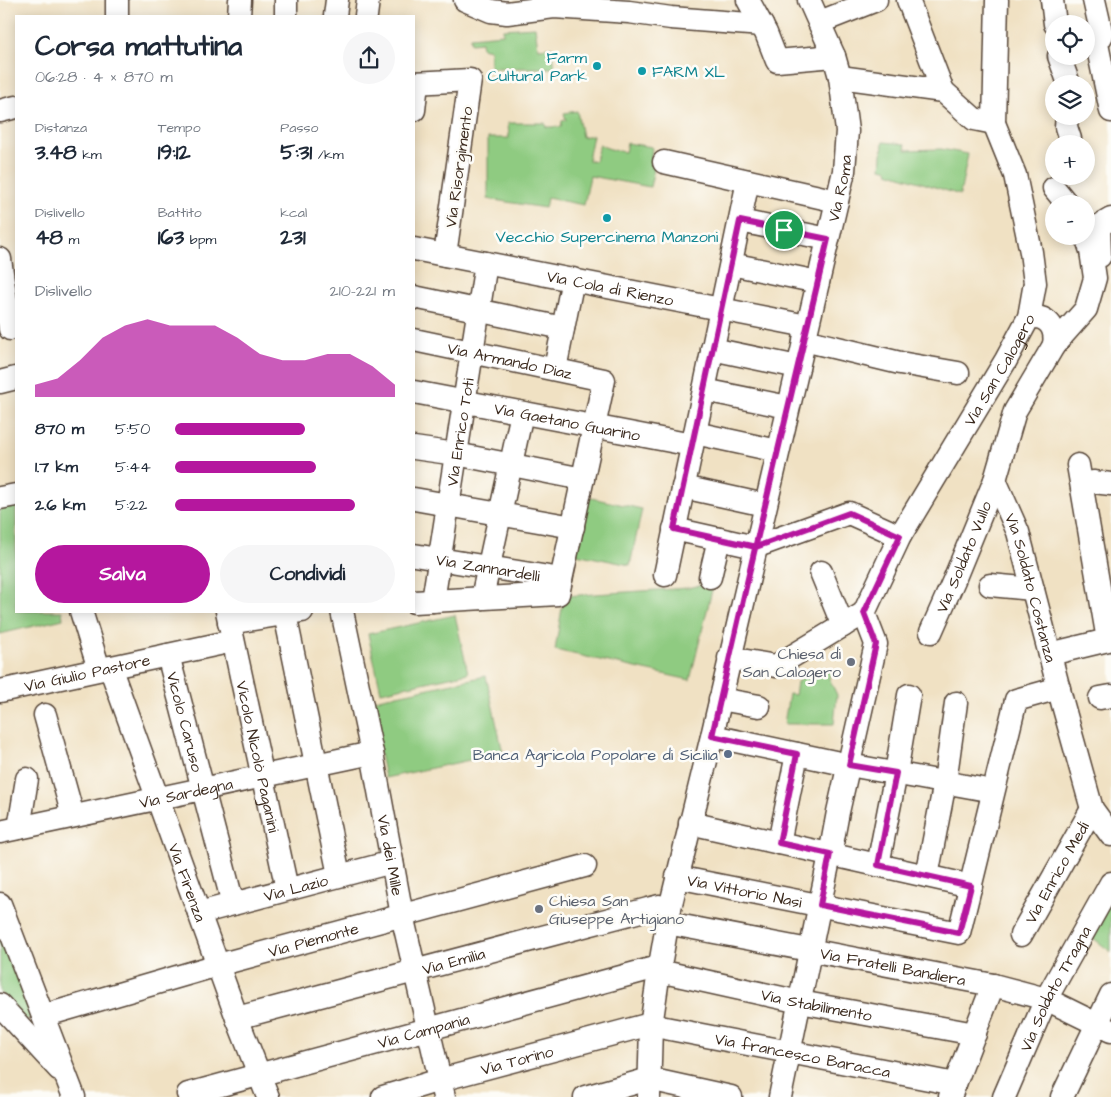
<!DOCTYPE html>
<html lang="it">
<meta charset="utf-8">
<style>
body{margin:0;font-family:"Architects Daughter",sans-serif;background:#f6f6f7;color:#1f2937;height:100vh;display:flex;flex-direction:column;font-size:19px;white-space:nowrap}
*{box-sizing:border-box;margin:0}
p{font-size:16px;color:#747a83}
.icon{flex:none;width:28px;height:28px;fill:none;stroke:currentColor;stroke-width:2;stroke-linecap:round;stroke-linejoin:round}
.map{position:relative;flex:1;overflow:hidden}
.details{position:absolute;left:15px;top:15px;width:400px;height:598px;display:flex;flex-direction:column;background:#fff;border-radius:0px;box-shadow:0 2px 12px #0003}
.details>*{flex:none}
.controls{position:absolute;left:1045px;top:15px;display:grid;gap:10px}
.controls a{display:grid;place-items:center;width:50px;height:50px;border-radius:50%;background:#fff;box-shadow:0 2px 12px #0003;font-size:25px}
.pin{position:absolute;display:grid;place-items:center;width:42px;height:42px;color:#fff;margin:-21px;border:2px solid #fff;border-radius:50%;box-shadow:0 1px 5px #0007}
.round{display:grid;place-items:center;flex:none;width:52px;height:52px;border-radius:26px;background:#f6f6f7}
.summary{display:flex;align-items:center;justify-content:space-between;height:85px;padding:0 20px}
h1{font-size:28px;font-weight:700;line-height:38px}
.stats{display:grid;grid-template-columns:repeat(3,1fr);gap:8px;height:85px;padding:5px 20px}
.stats div{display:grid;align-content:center}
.stats b{font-size:21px;font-weight:700}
.stats small{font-size:14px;font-weight:400}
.stats p{font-size:14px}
.chart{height:140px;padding:10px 20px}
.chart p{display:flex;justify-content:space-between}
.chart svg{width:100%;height:90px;margin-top:5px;fill:#b5179e;opacity:.7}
.cta{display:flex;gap:10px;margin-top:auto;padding:10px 20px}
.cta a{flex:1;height:58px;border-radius:30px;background:#b5179e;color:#fff;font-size:20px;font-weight:700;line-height:58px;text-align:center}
.cta a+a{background:#f6f6f7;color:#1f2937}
ul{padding:0 20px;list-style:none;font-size:16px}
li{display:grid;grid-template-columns:80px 60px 1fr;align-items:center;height:38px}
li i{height:12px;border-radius:6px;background:#b5179e}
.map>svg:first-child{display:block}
.green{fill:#8fcb81;stroke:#657a50}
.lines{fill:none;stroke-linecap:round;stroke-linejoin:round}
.minor-casing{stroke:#564537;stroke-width:25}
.minor{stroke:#fff;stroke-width:22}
.route-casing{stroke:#fff;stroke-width:10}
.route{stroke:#b5179e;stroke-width:6}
.culture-dot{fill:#0f9aa8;stroke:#fdfcf7;stroke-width:2}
.worship-dot{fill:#6b7280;stroke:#fdfcf7;stroke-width:2}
.service-dot{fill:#5c6f8a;stroke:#fdfcf7;stroke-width:2}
.labels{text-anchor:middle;stroke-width:5;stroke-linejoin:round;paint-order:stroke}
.culture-label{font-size:16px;fill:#0d838f;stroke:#fdfcf7;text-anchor:end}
.street-label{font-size:16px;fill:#3b2a1e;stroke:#fdfcf7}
.worship-label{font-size:16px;fill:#5b616d;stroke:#fdfcf7;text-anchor:end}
.service-label{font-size:16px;fill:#4e5e75;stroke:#fdfcf7;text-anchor:end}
</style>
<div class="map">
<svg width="1111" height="1097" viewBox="0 0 1111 1097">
<rect width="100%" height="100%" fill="#fdfcf7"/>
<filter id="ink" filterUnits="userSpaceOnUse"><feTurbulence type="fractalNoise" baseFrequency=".02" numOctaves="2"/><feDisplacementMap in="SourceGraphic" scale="10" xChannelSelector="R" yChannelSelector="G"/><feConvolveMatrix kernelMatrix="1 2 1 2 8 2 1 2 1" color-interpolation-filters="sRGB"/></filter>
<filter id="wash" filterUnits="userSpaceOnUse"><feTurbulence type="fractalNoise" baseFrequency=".0096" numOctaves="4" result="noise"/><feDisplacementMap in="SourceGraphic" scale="20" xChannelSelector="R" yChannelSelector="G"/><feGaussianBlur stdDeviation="1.12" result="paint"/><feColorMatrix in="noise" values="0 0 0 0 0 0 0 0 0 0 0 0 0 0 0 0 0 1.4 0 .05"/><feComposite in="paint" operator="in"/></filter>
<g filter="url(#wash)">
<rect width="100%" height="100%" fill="#f0e1c3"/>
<path class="green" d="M535,27l3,21 14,-1 3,21h-65v-18l-8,-2 -1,-6 -10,1 -1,-6 33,-3v-5z
M577,111l5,26 11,-2 -5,25 7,1 4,-16 14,5 12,2 2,-9 25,4 -1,11 5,2 -6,27 -60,-11 -6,29 -37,-7 -2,10 -57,-9v-61h21l-1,-15h37l1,4h15l1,-6 4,-1 -2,-7z
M883,142l22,2 1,6 35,-1 27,5 -8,41 -72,-23 1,-2 -8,-2z
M587,497l55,12 -12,56 -54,-11z
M16,501v110h46l1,8 -63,15v-130z
M714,582l-24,98 -135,-30 9,-54 124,-8z
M455,615l13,58 -87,19 -13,-58z
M817,668l14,4 -2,6 8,17 -3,29h-50l5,-30 6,1 2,-13z
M486,676l17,77 -118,25 -16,-77z
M1111,895v57l-23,-18z
M0,934l36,82 -14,5 -22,-29z"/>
</g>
<g filter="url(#ink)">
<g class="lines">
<defs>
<g id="minor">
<path d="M117,0v16"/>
<path d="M465,0l26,11 16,2 47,-6 75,5 42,6 91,7"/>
<path d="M748,0l18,33 11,28 57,-5"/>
<path d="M908,0l35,91"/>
<path d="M1052,0l3,24"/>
<path d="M1094,0l8,35 -5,9 14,67"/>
<path d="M239,16l1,-16"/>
<path d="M286,16v-16"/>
<path d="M335,16l2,-16"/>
<path d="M366,16l2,-16"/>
<path d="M820,22l56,-22"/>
<path d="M1059,56l10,28"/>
<path d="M840,77l103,14 31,28 20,4"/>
<path d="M414,83l56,-3 -25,175"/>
<path d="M414,110l3,-27"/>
<path d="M0,111l16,-4"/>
<path d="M1067,116l-1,11 4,12"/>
<path d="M664,162l173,39"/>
<path d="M1054,188l13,16"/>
<path d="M740,221l88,18"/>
<path id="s1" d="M414,249l393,77"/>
<path d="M1100,256l-1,-30 12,-7"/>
<path d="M0,259l10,70"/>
<path d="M731,264l87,18"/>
<path d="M414,297l149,31"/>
<path d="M1029,317c18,-2 28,10 25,28"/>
<path id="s2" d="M414,340l190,40 -46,214 -144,8"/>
<path d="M804,340l96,23 58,10"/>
<path d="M712,349l86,18"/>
<path d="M555,369l18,-90"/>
<path d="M0,382l16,-4"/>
<path d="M704,390l84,17"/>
<path id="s3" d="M414,392l278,53"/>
<path d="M695,433l83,18"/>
<path d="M414,448l42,6 127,25"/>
<path id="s4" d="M995,480l23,52 45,173 29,104 19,26"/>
<path d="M1093,482l18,2"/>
<path d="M683,487l82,18"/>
<path d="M0,498l16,-3"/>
<path d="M414,499l159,28"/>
<path d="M674,529l81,18 94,-34 51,23"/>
<path id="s5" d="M414,555l147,24"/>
<path d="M821,572l22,54"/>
<path d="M665,575l83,-394"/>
<path d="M710,577l9,-38"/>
<path d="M990,585l43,4"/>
<path d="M482,598l40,-185"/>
<path id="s6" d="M433,601l53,-338"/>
<path d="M81,611l18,58"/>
<path id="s7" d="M227,611l60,278"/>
<path id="s8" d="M342,611l30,142 30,162 42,182"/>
<path d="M285,614l54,261"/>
<path d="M229,623l73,-12"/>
<path id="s9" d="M931,632l23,-52 41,-100 20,-69 39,-66 32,-36 9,-31 -4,-27 -5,-15"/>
<path d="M1050,654l58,-14 -30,-175"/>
<path id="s10" d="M168,655l65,249"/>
<path id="s11" d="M729,658l47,8 88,-53 36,-77 106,-176 23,-43 6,-34 -4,-31 -16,-77 -21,-52 3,-123"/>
<path id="s12" d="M110,667l127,351 31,79"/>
<path id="s13" d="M0,691l233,-50"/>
<path d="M1100,698l11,-2"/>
<path d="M720,699l39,7"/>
<path d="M45,715l28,101"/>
<path d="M712,736l137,29 144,26"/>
<path d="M690,823l281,63"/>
<path d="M19,828l8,-49"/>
<path id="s14" d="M0,832l372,-79"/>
<path d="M779,843l18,-89"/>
<path d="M878,865l18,-92 13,-78"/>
<path d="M927,876l18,-94 11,-79"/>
<path id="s15" d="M677,877l282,56 57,-233 43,-12"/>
<path d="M0,904l74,193"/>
<path id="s16" d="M199,913l193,-51"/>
<path id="s17" d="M667,923l326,62 53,14 65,32"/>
<path id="s18" d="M1021,935l71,-126"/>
<path d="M0,1005l59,64"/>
<path id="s19" d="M43,1016l175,-51 367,-99"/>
<path id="s20" d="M237,1018l411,-109 11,-3 11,2"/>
<path id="s21" d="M188,1094l462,-125 150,33 175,32"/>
<path id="s22" d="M383,1097l57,-17 203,-54 17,1 295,57"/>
<path d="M585,1097l64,-18 82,18"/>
<path id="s23" d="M649,1097l2,-71 8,-55 11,-63 42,-172 132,-565 3,-40 -7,-54 -6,-21 -25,-56"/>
<path d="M780,1097l50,-242 8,-43 38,-168 -12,-31"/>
<path d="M950,1097l43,-112"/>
<path id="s24" d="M1004,1097l42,-98 65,-116"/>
<path d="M1062,1097l49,-102"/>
</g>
</defs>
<use href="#minor" class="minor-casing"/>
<use href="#minor" class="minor"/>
</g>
</g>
<g class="lines" filter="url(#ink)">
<defs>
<path id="route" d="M784,230l44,9c-39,165 -79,331 -116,497l85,18 -18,89 51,11 -10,51 139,28 12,-47 -93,-21 18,-92 -47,-8 27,-121 -12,-31 36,-77 -51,-23 -93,34 -82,-18 66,-308 44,9"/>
</defs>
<use href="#route" class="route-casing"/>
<use href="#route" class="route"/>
</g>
<g class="culture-dot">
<circle cx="597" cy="66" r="5"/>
<circle cx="642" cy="71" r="5"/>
<circle cx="607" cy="218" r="5"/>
</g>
<g class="worship-dot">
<circle cx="851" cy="662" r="5"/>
<circle cx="539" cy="909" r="5"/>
</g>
<circle class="service-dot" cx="728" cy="754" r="5"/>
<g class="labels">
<g class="culture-label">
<text x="587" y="63">Farm<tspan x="587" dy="18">Cultural Park</tspan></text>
<text x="652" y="77" text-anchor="start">FARM XL</text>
<text x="607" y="242" text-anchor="middle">Vecchio Supercinema Manzoni</text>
</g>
<g class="street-label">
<text transform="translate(458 167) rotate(-82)" y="6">Via Risorgimento</text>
<text dy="6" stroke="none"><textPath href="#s23" startOffset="930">Via Roma</textPath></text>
<text dy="6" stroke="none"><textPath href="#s1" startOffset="200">Via Cola di Rienzo</textPath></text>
<text dy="6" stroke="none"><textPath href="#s2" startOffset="98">Via Armando Diaz</textPath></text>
<text dy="6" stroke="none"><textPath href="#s11" startOffset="429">Via San Calogero</textPath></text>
<text dy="6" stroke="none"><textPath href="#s3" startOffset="156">Via Gaetano Guarino</textPath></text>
<text dy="6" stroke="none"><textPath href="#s6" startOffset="171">Via Enrico Toti</textPath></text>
<text dy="6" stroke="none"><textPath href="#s9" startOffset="82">Via Soldato Vullo</textPath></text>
<text dy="6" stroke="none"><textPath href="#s5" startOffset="75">Via Zannardelli</textPath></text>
<text dy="6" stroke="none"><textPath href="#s4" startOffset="114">Via Soldato Costanza</textPath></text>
<text dy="6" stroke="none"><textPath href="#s13" startOffset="89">Via Giulio Pastore</textPath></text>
<text dy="6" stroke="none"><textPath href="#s10" startOffset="69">Vicolo Caruso</textPath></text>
<text dy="6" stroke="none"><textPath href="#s7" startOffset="149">Vicolo Nicolò Paganini</textPath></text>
<text dy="6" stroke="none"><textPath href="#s14" startOffset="190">Via Sardegna</textPath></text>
<text dy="6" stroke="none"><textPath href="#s8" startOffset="249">Via dei Mille</textPath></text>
<text dy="6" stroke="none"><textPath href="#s18" startOffset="72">Via Enrico Medi</textPath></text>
<text dy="6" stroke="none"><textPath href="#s12" startOffset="229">Via Firenza</textPath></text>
<text dy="6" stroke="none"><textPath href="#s16" startOffset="100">Via Lazio</textPath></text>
<text dy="6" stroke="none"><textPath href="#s15" startOffset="69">Via Vittorio Nasi</textPath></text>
<text dy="6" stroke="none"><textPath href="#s19" startOffset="281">Via Piemonte</textPath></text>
<text dy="6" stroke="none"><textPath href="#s20" startOffset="224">Via Emilia</textPath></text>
<text dy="6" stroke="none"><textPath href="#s17" startOffset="230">Via Fratelli Bandiera</textPath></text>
<text dy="6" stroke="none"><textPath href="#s24" startOffset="120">Via Soldato Tragna</textPath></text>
<text dy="6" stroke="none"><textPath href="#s21" startOffset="649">Via Stabilimento</textPath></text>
<text dy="6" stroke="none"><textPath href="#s21" startOffset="244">Via Campania</textPath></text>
<text dy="6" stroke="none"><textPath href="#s22" startOffset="432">Via francesco Baracca</textPath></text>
<text dy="6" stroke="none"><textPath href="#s22" startOffset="139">Via Torino</textPath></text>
</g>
<g class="worship-label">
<text x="841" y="659">Chiesa di<tspan x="841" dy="18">San Calogero</tspan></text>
<text x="549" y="906" text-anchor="start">Chiesa San<tspan x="549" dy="18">Giuseppe Artigiano</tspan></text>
</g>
<g class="service-label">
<text x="718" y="760">Banca Agricola Popolare di Sicilia</text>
</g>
</g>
</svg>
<div class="controls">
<a><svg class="icon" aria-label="locate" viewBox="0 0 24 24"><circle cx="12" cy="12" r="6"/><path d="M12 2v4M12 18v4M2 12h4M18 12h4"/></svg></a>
<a><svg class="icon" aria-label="layers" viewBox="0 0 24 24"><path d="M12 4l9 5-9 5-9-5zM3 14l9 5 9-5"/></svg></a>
<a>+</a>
<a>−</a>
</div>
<div class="pin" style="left:784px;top:230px;background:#1e9e55"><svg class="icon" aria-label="arrive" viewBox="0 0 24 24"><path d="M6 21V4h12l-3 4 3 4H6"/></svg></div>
<section class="details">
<div class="summary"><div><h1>Corsa mattutina</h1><p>06:28 · 4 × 870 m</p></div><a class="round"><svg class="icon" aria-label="share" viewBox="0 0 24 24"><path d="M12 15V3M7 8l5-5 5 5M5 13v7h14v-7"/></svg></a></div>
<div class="stats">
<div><p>Distanza</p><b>3.48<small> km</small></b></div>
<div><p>Tempo</p><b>19:12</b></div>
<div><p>Passo</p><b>5:31<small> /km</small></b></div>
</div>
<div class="stats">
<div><p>Dislivello</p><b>48<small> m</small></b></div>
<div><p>Battito</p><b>163<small> bpm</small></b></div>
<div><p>kcal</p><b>231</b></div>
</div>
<div class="chart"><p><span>Dislivello</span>210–221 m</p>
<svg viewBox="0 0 160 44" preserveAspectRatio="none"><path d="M0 44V38L10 35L20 26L30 15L40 9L50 6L60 9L70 9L80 9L90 15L100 23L110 26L120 26L130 23L140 23L150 29L160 38V44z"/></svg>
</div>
<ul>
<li><b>870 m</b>5:50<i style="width:59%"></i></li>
<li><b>1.7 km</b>5:44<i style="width:64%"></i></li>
<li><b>2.6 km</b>5:22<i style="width:82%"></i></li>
</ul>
<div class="cta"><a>Salva</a><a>Condividi</a></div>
</section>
</div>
